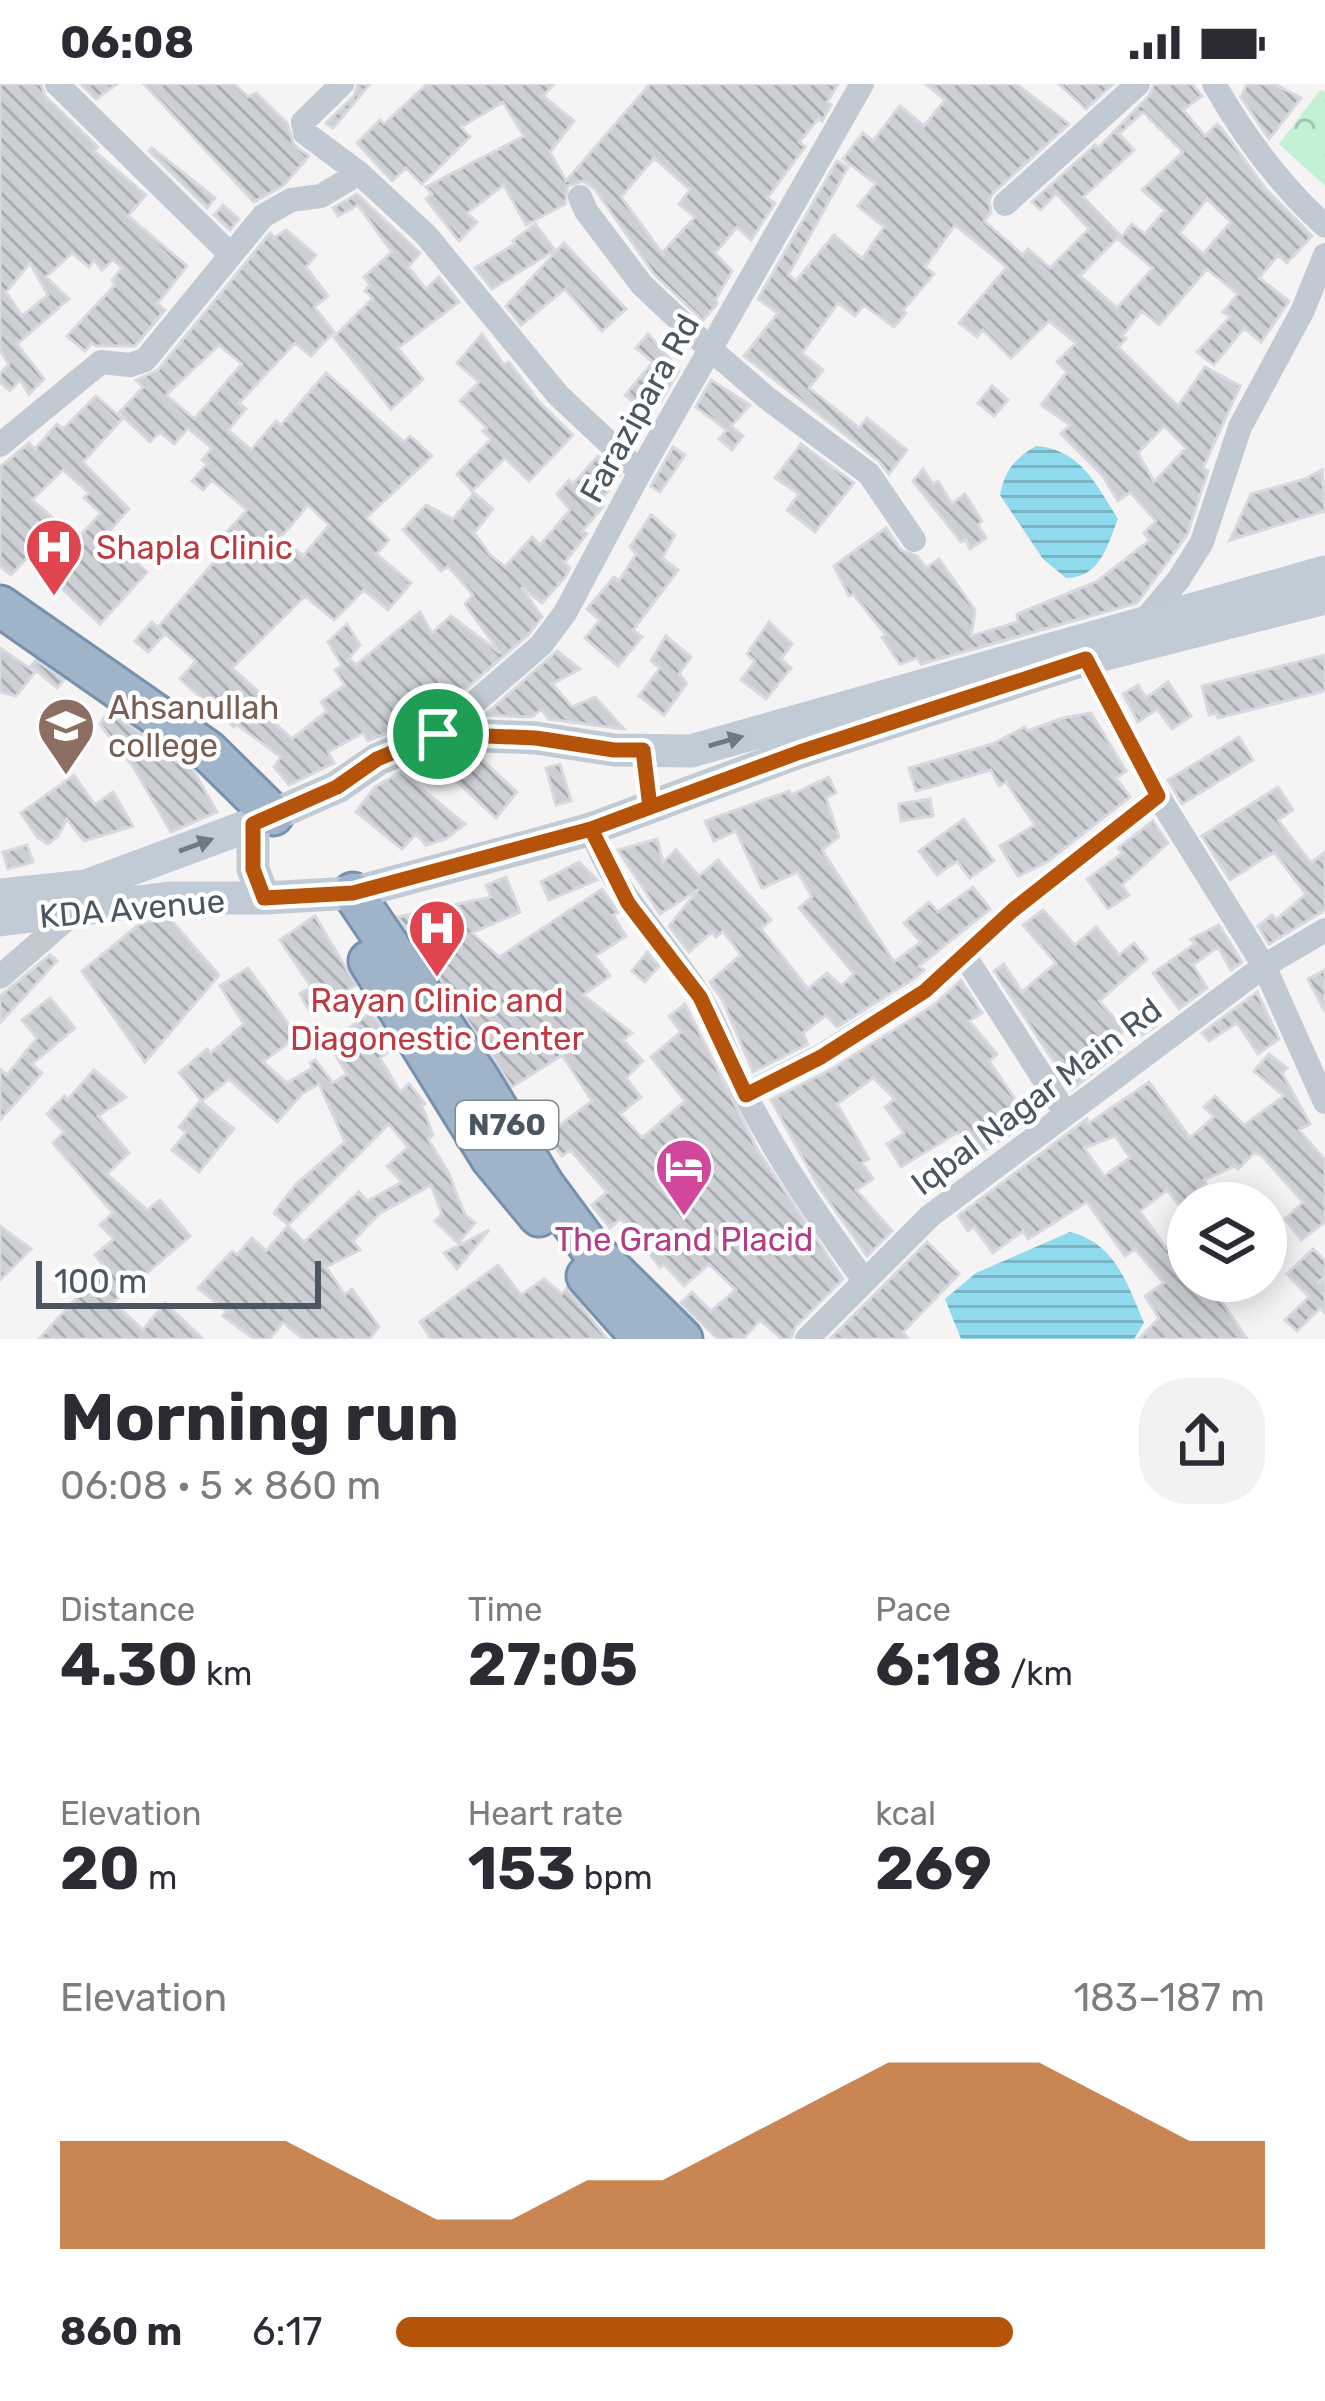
<!DOCTYPE html>
<meta charset="utf-8">
<style>
body{margin:0;font-family:Rubik,sans-serif;background:#f2f2f3;color:#2b2b33;height:100vh;display:flex;flex-direction:column;font-size:45px;white-space:nowrap}
*{box-sizing:border-box;margin:0}
p{font-size:39px;color:#7c7c81}
.icon{flex:none;width:66px;height:66px;fill:none;stroke:currentColor;stroke-width:2;stroke-linecap:round;stroke-linejoin:round}
.map{position:relative;height:1255px;overflow:hidden}
.panel{display:flex;flex-direction:column;background:#fff;flex:1}
.panel>*{flex:none}
.tools{position:absolute;left:1167px;top:1098px;display:grid;gap:24px}
.tools a{display:grid;place-items:center;width:120px;height:120px;border-radius:50%;background:#fff;box-shadow:0 6px 30px #0003;font-size:60px}
.scale{position:absolute;left:36px;bottom:30px;width:285px;box-sizing:border-box;padding-left:12px;border:6px solid #4a5661;border-top:0;font-size:33px;line-height:42px;white-space:nowrap;color:#4a5661;-webkit-text-stroke:9px #fff;paint-order:stroke}
.pin{position:absolute;display:grid;place-items:center;width:102px;height:102px;color:#fff;margin:-51px;border:6px solid #fff;border-radius:50%;box-shadow:0 3px 12px #0007}
.round{display:grid;place-items:center;flex:none;width:126px;height:126px;border-radius:48px;background:#f2f2f3}
.overview{display:flex;align-items:center;justify-content:space-between;height:204px;padding:0 60px}
h1{font-size:66px;font-weight:700;line-height:90px}
.figures{display:grid;grid-template-columns:repeat(3,1fr);gap:18px;height:204px;padding:12px 60px}
.figures div{display:grid;align-content:center}
.figures b{font-size:60px;font-weight:700}
.figures small{font-size:33px;font-weight:400}
.figures p{font-size:33px}
.chart{height:336px;padding:24px 60px}
.chart p{display:flex;justify-content:space-between}
.chart svg{width:100%;height:216px;margin-top:12px;fill:#b45309;opacity:.7}
ul{padding:0 60px;list-style:none;font-size:39px}
li{display:grid;grid-template-columns:192px 144px 1fr;align-items:center;height:90px}
li i{height:30px;border-radius:15px;background:#b45309}
.status{display:flex;justify-content:space-between;align-items:center;height:84px;padding:0 60px;background:#fff;direction:ltr}
.status svg{height:33px;fill:currentColor}
.map>svg:first-child{display:block}
.forest{fill:url(#forest-crowns)}
.water{fill:url(#water-rules)}
.building{fill:url(#building-back-hatch);stroke:#d7d9de;stroke-width:3;fill-rule:evenodd}
.lines{fill:none;stroke-linecap:round;stroke-linejoin:round}
.trunk-casing{stroke:#7690ad;stroke-width:45}
.minor{stroke:#c1cad2;stroke-width:24}
.secondary{stroke:#c1cbd6;stroke-width:33}
.trunk{stroke:#9fb4c9;stroke-width:39}
.oneway{fill:#6e7984}
.route-casing{stroke:#fff;stroke-width:24}
.route{stroke:#b45309;stroke-width:15}
.labels{text-anchor:middle;stroke-width:9;stroke-linejoin:round;paint-order:stroke}
.shield{fill:#fff;stroke:#808990;stroke-width:3}
.shield-label{font-size:30px;font-weight:bold;fill:#4a5661}
.street-label{font-size:33px;fill:#4a5661;stroke:#fff}
.health-label{font-size:33px;fill:#be3a42;stroke:#fff;text-anchor:start}
.education-label{font-size:33px;fill:#785e54;stroke:#fff;text-anchor:start}
.hotel-label{font-size:33px;fill:#b23c85;stroke:#fff}
</style>
<div class="status"><b>06:08</b><svg viewBox="0 0 49 12"><path d="M0 12V9h3v3zM5 12V6h3v6zM10 12V3h3v9zM15 12V0h3v12zM26 1h20v11H26zM47 4h2v5h-2z"/></svg></div>
<div class="map">
<svg width="1325" height="1255" viewBox="0 0 1325 1255">
<defs>
<pattern id="forest-crowns" width="20" height="18" patternUnits="userSpaceOnUse" patternTransform="scale(3)"><rect width="20" height="18" fill="#c3f1d5"/><path d="M2 6a3 3 0 1 1 6 0M12 15a3 3 0 1 1 6 0" fill="none" stroke="#a0c6b0"/></pattern>
<pattern id="water-rules" width="6" height="5" patternUnits="userSpaceOnUse" patternTransform="scale(3)"><rect width="6" height="5" fill="#90daee"/><path d="M0 2.5h6" fill="none" stroke="#78b4c4"/></pattern>
<pattern id="building-back-hatch" width="6" height="6" patternUnits="userSpaceOnUse" patternTransform="scale(3)"><rect width="6" height="6" fill="#cdcfd5"/><path d="M-1 5l2 2M0 0l6 6M5-1l2 2" fill="none" stroke="#a8abb0"/></pattern>
</defs>
<rect width="100%" height="100%" fill="#f5f3f3"/>
<path class="forest" d="M1320,6l5,2v94l-46,-42z"/>
<path class="water" d="M1036,362c44,3 60,38 82,73 -11,27 -18,59 -52,59l-23,-19 -43,-64c5,-25 14,-36 36,-49z
M1070,1148c45,11 57,51 74,91l-10,16h-173l-16,-40 31,-26z"/>
<path class="building" d="M0,0h41l4,12 53,51 -4,4 52,44 -18,21 59,50 -30,38 8,6 -30,36h-39l-4,-3 -7,8 -18,-15 48,-51 -3,-5 10,-12 -9,-8 -11,10 -8,-10 -5,7 -17,-14 -26,24 23,22 -52,45 27,35 -15,15 -9,-14 -10,11 -10,-9v-8l9,-10 -9,-14zM30,179l18,32 -26,21 -16,-24z
M81,0h36l-21,15z
M144,0h90l14,13 8,-4 31,30 7,22 15,11 -25,29 -30,17z
M358,0h12l-37,44 -7,-5 28,-27z
M427,0h127l-11,12 31,25 -24,31 16,29 84,-97h188l-11,18 4,3 -9,16 -3,-3 -20,24 6,5 -38,51 8,5 -24,37 -14,-13 -22,26 17,18 -16,28 1,5 -14,16 -49,-46 -59,-85 -12,-8 -15,5 -3,18 -39,21 -22,-40 -37,28 10,9 -18,19 -33,-42 6,-5 -6,-7 98,-51 -21,-34 -42,25 9,10 -48,47 -16,-16 -14,13 -35,-38 23,-23 4,4zM654,74l36,32 -11,14 16,13 -33,36 -41,-56z
M926,0h90l53,40 -76,69 -4,7 2,12 -7,9 39,34 5,-6 22,19 39,-39 -33,-36 -15,17 -9,-8 63,-57 4,2 50,-51 5,-12h38l10,12 -19,14 22,26 12,-12 5,5 43,59 47,48 -25,27 -9,-8 -19,23 30,23 -28,41 -17,-14 -30,37 -17,-13 33,-35 -7,-5 15,-18 -31,-25 -48,56 -17,-14 -20,25 4,3 -8,8 60,59 27,-39 35,19 -37,82 5,3 -21,64 -50,68 -216,61 -4,-6 -17,6 -18,-27 4,-2 -33,-41 -4,2 -15,-30 52,-38 15,22 16,6 9,12 13,-9 36,51 -4,26 47,-14 -1,-8 79,-32 54,-42 -6,-7 12,-12 -26,-29 -12,9 -15,-25 -42,-42 9,-9 -29,-20 26,-33 -10,-10 19,-19 -27,-22 -38,37 -28,-28 -6,7 -18,-14 48,-56 -52,-42 -30,42 9,7 -31,36 3,3 -12,14 -30,-22 -9,11 -17,-13 -36,50 21,17 -14,18 50,40 8,-10 40,32 -18,24 -10,-13 -135,-105 34,-43 -20,-14 79,-138 11,6 -60,108 8,6 38,-46 28,24 22,-32 -26,-21 18,-22 -33,-25 20,-26 10,8 27,-35 24,20 21,-26zM1143,28l40,40 -41,38 23,20 -20,24 -13,-10 -13,16 34,28 -36,40 -37,-32 40,-41 -37,-38 51,-47 -15,-16zM1207,115l24,23 -28,32 -24,-21zM1164,342l22,22 -32,34 -16,-29z
M1059,0h54l-27,25z
M1247,0h27l27,14 -32,41 -28,-42z
M152,64l63,50 -8,10 -58,-57z
M357,110l63,59 -12,14 18,22 13,-12 20,25 -61,46 25,31 -32,30 -57,-72 39,-39 -8,-7 5,-6 -6,-8 28,-25 -34,-47 -20,11 -5,-8z
M223,121l16,14 -9,11 -16,-15z
M535,140l20,26 -63,39 -17,-21 40,-24 -2,-3z
M286,146l30,25 -10,12 22,29 -14,11 20,25 -23,24 -16,-13 -56,60 7,6 -18,21 23,20 25,-29 5,4 45,-52 78,69 6,-6 22,20 -66,62 23,22 -13,14 35,29 -23,27 -24,-20 -30,30 -29,-24 -73,72 30,27 -8,9 38,35 35,-28 -6,-9 24,-17 -10,-15 7,-5 -14,-23 19,-18 13,21 -14,17 4,-3 6,6 64,-53 12,21 19,-17 49,37 -35,-49 8,-9 -25,-29 -7,5 -38,-41 23,-25 27,14 21,-26 19,16 -19,24 16,22 15,12 27,-30 8,8 30,-35 -13,-16 12,-14 4,4 25,-28 22,19 -18,24 1,8 -21,24 5,3 -23,29 6,5 -4,8 -24,27 -21,-16 21,30 -13,17 -83,72 -31,14 -19,-2 11,6 -39,17 -5,-8 -35,19 6,11 -45,22 -15,-18 7,-10 -45,-33 -2,3 -54,-48 16,-18 -38,-34 74,-86 -7,-7 22,-24 -35,-30 -9,10 -11,-9 15,-17 -5,-4 10,-12 -24,-20 -14,16 -14,-12 -10,10 -31,-29 24,-26 -7,-7 22,-10 112,-137 4,5zM219,261l23,19 -48,55 -28,-24zM308,421l21,20 -26,31 -22,-19z
M564,159l62,66 -24,22 -37,-42 -44,36 -15,-19z
M482,250l22,31 5,-3 30,40 34,33 -44,46 -24,-23 -33,33 -15,-17 34,-35 -8,-8 4,-3 -27,-27 19,-19 -22,-19z
M648,250l31,36 -18,31 -11,-9 -12,14 -13,-11 28,-33 -17,-14z
M711,296l39,25 -19,21 12,10 -11,14 -13,-11 8,-9 -31,-23z
M992,302l16,14 -14,16 -16,-13z
M96,312l26,23 -39,43 46,47 -23,26 41,37 -47,52 -72,-67 -17,18 -11,-9v-99l29,-24 6,6 22,-25 6,5zM63,386l26,23 -5,5 17,15 -20,22 -17,-15 -4,4 -28,-24z
M801,360l53,39 -39,49 -28,-22 12,-16 -24,-16z
M673,363l12,8 -25,37 -9,-6z
M923,385l10,15 5,-3 14,23 13,-10 17,27 -4,4 8,13 -16,11 -4,-9 -5,2 -48,-61z
M1322,386l3,41 -95,29 21,-46 54,-15z
M651,431l24,20 -13,23 16,12 -45,60 9,7 -24,29 -33,-28 15,-18 -13,-11 27,-32 5,4 17,-27 -6,-7z
M152,538l13,12 -17,18 -13,-11z
M769,538l23,22 -11,15 10,9 -25,31 -25,-19 14,-19 -8,-7z
M666,552l25,21 -12,17 8,9 -23,32 -25,-19 21,-28 -9,-7z
M0,564l35,24 -19,24 -16,-4z
M557,567l23,18 -28,15 20,23 23,-10 29,32 -76,-10 -6,-10 -11,8 -46,-2z
M1325,571v36l-107,27 -2,-5 -7,2 -7,-29z
M36,576l28,20 -7,8 -26,-22z
M1168,598l23,34 -19,13 -15,-20 -19,13 -15,-28 15,-9 8,13z
M109,627l55,38 12,13 2,-3 15,11 24,42 -46,20 -37,-64 -34,-44z
M1091,629l35,58 -10,7 14,19 -83,65 -29,14 -18,-30 35,-21 -29,-43 -7,4 -8,-16 -75,21 -7,-23 83,-24 33,-17 2,4 36,-13z
M1239,653l14,23 -71,44 -14,-24 48,-29 3,5 -1,-6z
M474,672l5,1 38,35 -21,26 -44,-41z
M560,680l11,37 -15,4 -10,-37z
M401,688l64,52 -19,15 -20,6 -10,-11 -14,15 -46,-37 19,-25z
M74,691l21,30 18,-13 20,34 -49,15 -17,-22 -9,17 -10,8 -10,-6 -17,-25z
M829,693l7,16 -10,5 13,39 -17,13 72,112 27,-20 -17,-19 25,-21 9,10 35,-25 17,22 -71,57 5,4 -9,8 -78,49 -11,-12 -23,18 5,11 -55,28 -30,-71 -13,-19 31,-27 -18,-24 -7,6 -4,-5 -23,20 -20,-26 30,-37 -39,25 -42,-64 39,-11 6,23 13,-12 23,26 19,-16 53,60 -10,9 47,60 19,-16 14,13 13,-12 -55,-66 13,-11 -14,-25 -36,16 -26,-57 -22,10 -9,-20 84,-30 2,4z
M1278,703l15,23 -15,10 33,43 14,-11v58l-56,34 -11,-18 14,-11 4,5 30,-26 -32,-42 -44,28 -28,-44z
M930,715l3,17 -32,5 -2,-17z
M964,735l30,42 -24,17 -13,-17 -20,14 -18,-24z
M1153,737l15,22 -46,42 7,10 -21,14 -21,-30 36,-26 -5,-5z
M27,761l6,17 -25,7 -5,-17z
M579,778l18,18 -48,20 -8,-18z
M506,793l14,35 -48,21 27,24 103,-68 16,23 -5,3 13,21 -31,20 15,20 -27,19 49,38 -9,7 20,21 -17,17 15,19 -21,17 22,24 43,-37 -34,-44 30,-25 -12,-16 16,-12 72,145 86,130 -48,48 -4,12h-9l-22,-19 -17,19h-25l-37,-36 11,-11 19,19 25,-21 -27,-26 -25,22 -20,-22 -4,3 -39,-49 -11,10 -18,-23 15,-13 -37,-42 -8,6 -15,-21 45,-34 -30,-46 -50,32 -114,-170 93,-20 -5,-12z
M1043,826l32,35 21,-18 23,28 15,-12 13,16 -48,42 26,29 -8,7 8,11 -53,41 -78,-118 10,-7 18,28 34,-29 -33,-38z
M315,832l41,69 -46,27 -10,-18 11,-7 -31,-47z
M170,835l49,56 -74,87 -63,-91 59,-48z
M1219,841l23,37 -11,8 -13,-23 -25,18 14,23 -28,21 -26,-36 42,-29 -4,-5z
M647,868l12,14 -14,16 -13,-11z
M50,871l7,6 -57,62v-27z
M248,884l49,68 -34,26 24,21 25,-15 -2,-5 5,-3 18,23 14,-9 -12,-20 5,-4 -7,-11 39,-27 22,36 -14,10 20,34 9,-8 16,20 -3,2 11,29 -5,4 20,33 17,43 10,8 -17,20 -23,-22 7,-7 -11,-29 -52,29 -26,27 7,9 -34,17 19,28 7,-6 27,38 -10,12h-66l-20,-17 -13,17h-16l-31,-23 3,-5 -28,-23 34,-37 5,4 15,-17 14,13 22,-25 16,16 55,-50 8,9 35,-19 -15,-16 21,-19 -19,-23 -101,101 -14,-12 22,-29 49,-42 -26,-58 -17,10 -25,28 -48,-43 -27,22 -23,-28 28,-24 4,4 33,-29 -24,-38z
M1325,886v42l-17,-33z
M961,896l21,33 -13,8 28,33 -8,7 41,60 -57,37 -15,-26 -57,35 -14,-23 17,-11 -19,-26 10,-8 -22,-21 -36,26 32,55 -7,4 11,16 -17,11 36,41 -25,25 -50,-72 -46,-84 59,-30 104,-65z
M1257,908l22,47 -21,15 -21,-31 -28,18 -7,-8z
M50,914l25,30 -43,36 10,9 -42,47v-51l7,6 30,-37 -15,-18z
M1142,924l14,18 -19,12 -15,-15z
M1269,970l18,14 -5,5 28,51 -11,6 26,30v62l-24,18 -16,-21 18,-17 -42,-47 -7,-2 -16,16 -3,-3 -31,14 2,4 -18,13v19l-21,-26 -27,21 26,37 22,-17v50h38l6,15 -10,6 25,37h-108l20,-21 -14,-22 19,-13 -29,-34 -10,7 -38,-54 -59,37 -5,-8 -30,22 -19,-26 -6,4 -10,-15 129,-97 1,5 61,-42 41,56 24,-21 -10,-10 11,-11 29,29 40,-29 -30,-25zM1115,1052l15,22 -26,18 -20,-28z
M94,986l32,27 -28,19 31,37 -22,21 40,36 13,-10 30,36 -77,66 30,28 22,-27 38,36h-164l66,-72 -10,-12 19,-16 -14,-14 13,-12 -60,-70 11,-11 -17,-18 17,-18 3,4z
M200,1017l34,28 -35,43 -27,-22 14,-17 -7,-6z
M0,1142l31,23 -31,31z
M489,1146l-32,39 -13,-16z
M927,1158l32,32 -56,58 5,7h-78z
M1313,1165l12,12v15l-8,8 8,-4v33l-5,-5 -23,23 -12,-11 24,-23 -22,-23z
M498,1181l23,30 23,-16 18,15 5,-6 40,51h-176l-11,-17z"/>
<g class="lines">
<defs>
<path id="trunk" d="M0,522l208,145 65,64
M353,809l126,186 64,105 48,65 91,90
M369,877l122,197 48,58
M587,1192l56,63"/>
</defs>
<use href="#trunk" class="trunk-casing"/>
<path class="minor" d="M57,0l174,171 32,-39 28,-16 30,-4 38,-23
M342,0l-39,38 2,11 54,40 67,62 132,160 82,77
M1214,0c31,54 65,100 111,142
M580,113l6,14 56,74 67,63 58,50 102,76 45,66
M1005,120l133,-120
M0,361l101,-83 29,3 15,-5 86,-105
M1144,537l35,-42 23,-37 38,-115 63,-117 22,-55
M1086,575l72,137 106,170 61,136
M438,650l103,-89 24,-32 75,-141 222,-388
M591,745c22,63 70,107 106,163 20,30 31,68 47,100 34,67 76,128 120,188
M964,871l101,157
M0,893l77,-67
M745,1011l76,-39 104,-65 88,-81 145,-114
M807,1255l123,-123 334,-250 61,-36"/>
<path class="secondary" d="M253,740v45l11,29 89,-5 188,-50 50,-14 208,-77 287,-93 239,-61
M0,811l86,-9 167,-62 84,-37 41,-28 60,-25 98,4 78,12 77,1 634,-179
M0,836l169,-22h95"/>
<use href="#trunk" class="trunk"/>
</g>
<defs><path id="oneway-solid" d="M-6-.8H1V-3.2L6.5 0L1 3.2V.8H-6Z" transform="scale(3)"/></defs>
<g class="oneway">
<use href="#oneway-solid" transform="translate(726 657) rotate(-16)"/>
<use href="#oneway-solid" transform="translate(196 761) rotate(-20)"/>
</g>
<g class="lines">
<defs>
<path id="route" d="M438,650l98,4 78,12h29l7,57 -59,22 37,74 72,94 46,98 75,-38 104,-66 88,-81 145,-114 -72,-137 -286,93 -209,77 -238,64 -89,5 -11,-29v-45l84,-37 40,-28 61,-25"/>
</defs>
<use href="#route" class="route-casing"/>
<use href="#route" class="route"/>
</g>
<defs>
<symbol id="hospital-pin" viewBox="-11 -11 22 30"><path d="M0 17L-7.5 6A9.5 9.5 0 1 1 7.5 6Z" fill="#e0444e" stroke="#fff"/><path d="M-5-5h3v3.5h4V-5h3V5h-3V1.5h-4V5h-3Z" fill="#fff"/></symbol>
<symbol id="university-pin" viewBox="-11 -11 22 30"><path d="M0 17L-7.5 6A9.5 9.5 0 1 1 7.5 6Z" fill="#8d6e63" stroke="#fff"/><path d="M0-5L7-2L0 1L-7-2ZM-4 1L0 2.5L4 1V4Q0 6-4 4Z" fill="#fff"/></symbol>
<symbol id="hotel-pin" viewBox="-11 -11 22 30"><path d="M0 17L-7.5 6A9.5 9.5 0 1 1 7.5 6Z" fill="#d1479c" stroke="#fff"/><path d="M-6-4.5h1.5V1H6V5H4.5V3h-9V5H-6ZM-4 0a1.8 1.8 0 1 1 3.6 0ZM.5 0V-2.5h3Q6-2.5 6 0Z" fill="#fff"/></symbol>
</defs>
<g fill-rule="evenodd">
<use href="#hospital-pin" x="21" y="430" width="66" height="90"/>
<use href="#university-pin" x="33" y="609" width="66" height="90"/>
<use href="#hospital-pin" x="404" y="811" width="66" height="90"/>
<use href="#hotel-pin" x="651" y="1050" width="66" height="90"/>
</g>
<g class="labels">
<rect class="shield" x="456" y="1017" width="102" height="48" rx="9"/>
<g class="shield-label">
<text x="507" y="1051">N760</text>
</g>
<g class="street-label">
<text transform="translate(639 324) rotate(-61)" y="12">Farazipara Rd</text>
<text transform="translate(132 824) rotate(-5)" y="12">KDA Avenue</text>
<text transform="translate(1036 1012) rotate(-37)" y="12">Iqbal Nagar Main Rd</text>
</g>
<g class="health-label">
<text x="96" y="475">Shapla Clinic</text>
<text x="437" y="928" text-anchor="middle">Rayan Clinic and<tspan x="437" dy="38">Diagonestic Center</tspan></text>
</g>
<g class="education-label">
<text x="108" y="635">Ahsanullah<tspan x="108" dy="38">college</tspan></text>
</g>
<g class="hotel-label">
<text x="684" y="1167">The Grand Placid</text>
</g>
</g>
</svg>
<div class="tools">
<a><svg class="icon" aria-label="layers" viewBox="0 0 24 24"><path d="M12 4l9 5-9 5-9-5zM3 14l9 5 9-5"/></svg></a>
</div>
<div class="scale">100 m</div>
<div class="pin" style="left:438px;top:650px;background:#1e9e55"><svg class="icon" aria-label="arrive" viewBox="0 0 24 24"><path d="M6 21V4h12l-3 4 3 4H6"/></svg></div>
</div>
<section class="panel">
<div class="overview"><div><h1>Morning run</h1><p>06:08 · 5 × 860 m</p></div><a class="round"><svg class="icon" aria-label="share" viewBox="0 0 24 24"><path d="M12 15V3M7 8l5-5 5 5M5 13v7h14v-7"/></svg></a></div>
<div class="figures">
<div><p>Distance</p><b>4.30<small> km</small></b></div>
<div><p>Time</p><b>27:05</b></div>
<div><p>Pace</p><b>6:18<small> /km</small></b></div>
</div>
<div class="figures">
<div><p>Elevation</p><b>20<small> m</small></b></div>
<div><p>Heart rate</p><b>153<small> bpm</small></b></div>
<div><p>kcal</p><b>269</b></div>
</div>
<div class="chart"><p><span>Elevation</span>183–187 m</p>
<svg viewBox="0 0 160 44" preserveAspectRatio="none"><path d="M0 44V22L10 22L20 22L30 22L40 30L50 38L60 38L70 30L80 30L90 22L100 14L110 6L120 6L130 6L140 14L150 22L160 22V44z"/></svg>
</div>
<ul>
<li><b>860 m</b>6:17<i style="width:71%"></i></li>
</ul>
</section>
